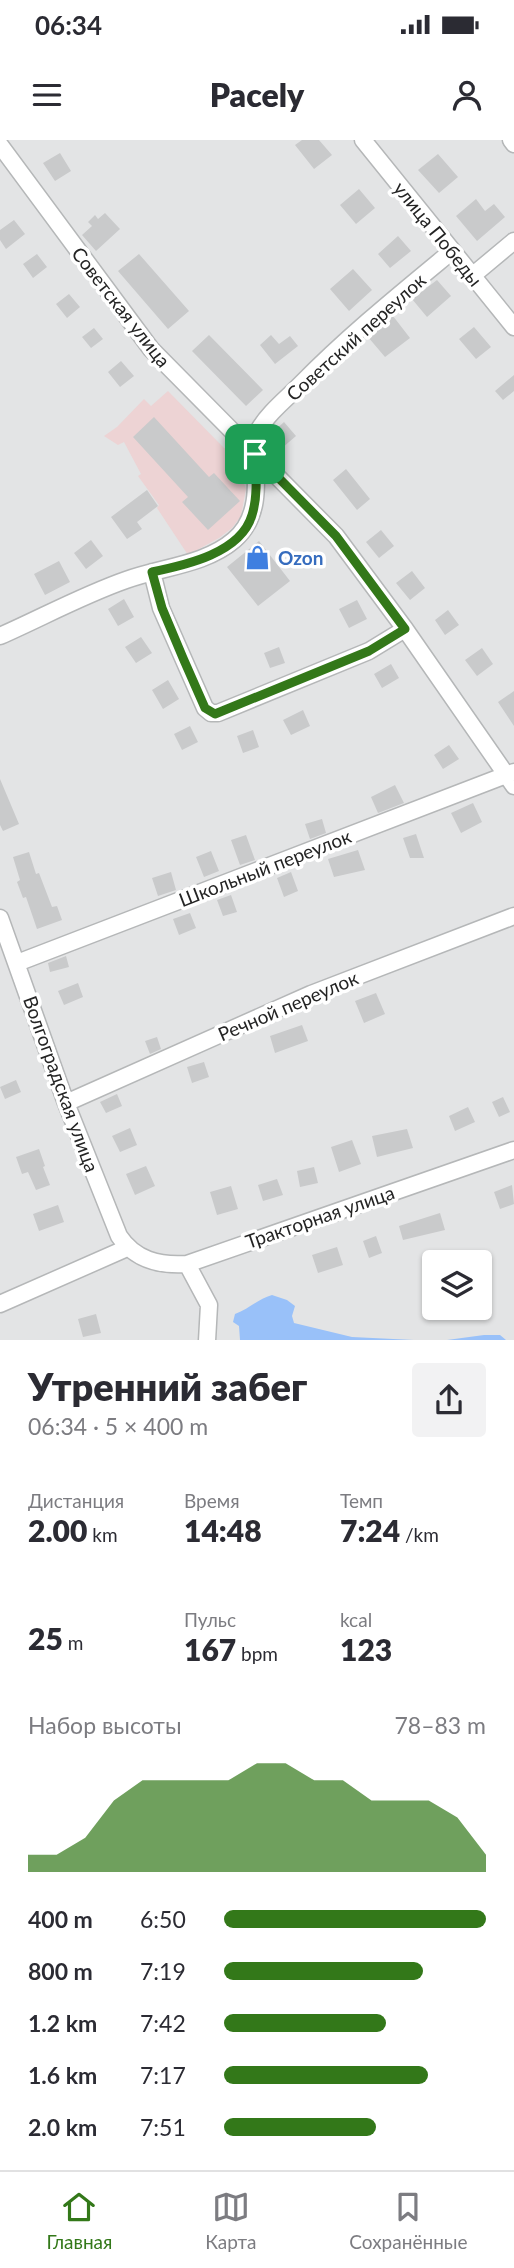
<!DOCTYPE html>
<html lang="ru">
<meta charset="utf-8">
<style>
body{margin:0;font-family:Lato,sans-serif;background:#f2f2f3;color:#2b2b33;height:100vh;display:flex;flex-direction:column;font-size:26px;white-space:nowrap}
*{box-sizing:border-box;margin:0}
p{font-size:23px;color:#7c7c81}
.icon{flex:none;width:38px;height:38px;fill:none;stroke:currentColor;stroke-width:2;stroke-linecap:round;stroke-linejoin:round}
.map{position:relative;height:1200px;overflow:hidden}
.details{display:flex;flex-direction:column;background:#fff;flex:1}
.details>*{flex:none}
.buttons{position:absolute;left:422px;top:1110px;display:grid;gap:14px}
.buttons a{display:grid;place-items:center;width:70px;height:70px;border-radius:7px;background:#fff;box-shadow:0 2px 5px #0004;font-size:35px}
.pin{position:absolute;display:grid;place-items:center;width:60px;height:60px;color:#fff;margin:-30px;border-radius:14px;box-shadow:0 4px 10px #0006}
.round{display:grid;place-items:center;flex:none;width:74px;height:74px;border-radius:7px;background:#f2f2f3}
.headline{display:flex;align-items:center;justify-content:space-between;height:119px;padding:0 28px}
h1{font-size:38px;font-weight:800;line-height:52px}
.figures{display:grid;grid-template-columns:repeat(3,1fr);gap:10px;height:119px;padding:7px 28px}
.figures div{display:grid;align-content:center}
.figures b{font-size:30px;font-weight:800}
.figures small{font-size:19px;font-weight:400}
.figures p{font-size:19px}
.chart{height:196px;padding:14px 28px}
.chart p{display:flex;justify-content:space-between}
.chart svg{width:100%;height:126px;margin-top:7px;fill:#337819;opacity:.7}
ul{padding:0 28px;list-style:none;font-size:23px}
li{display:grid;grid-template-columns:112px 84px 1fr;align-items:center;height:52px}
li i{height:18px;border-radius:9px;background:#337819}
.status{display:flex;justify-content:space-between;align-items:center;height:49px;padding:0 35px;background:#fff;direction:ltr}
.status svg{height:19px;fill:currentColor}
header{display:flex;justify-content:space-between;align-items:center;height:91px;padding:0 28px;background:#fff;font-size:32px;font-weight:800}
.dock{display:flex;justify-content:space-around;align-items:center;height:98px;border-top:2px solid #e1e1e2;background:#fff;font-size:19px;color:#7c7c81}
.dock a{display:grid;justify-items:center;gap:4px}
.dock .selected{color:#337819}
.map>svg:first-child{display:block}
.education{fill:#edd3d4}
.water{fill:#99c1f9}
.building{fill:#c9cacb}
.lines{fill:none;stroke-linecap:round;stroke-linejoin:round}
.minor-casing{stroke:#b5b7b8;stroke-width:19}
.minor{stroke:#fff;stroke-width:16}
.route-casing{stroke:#fff;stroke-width:14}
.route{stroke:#337819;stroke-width:9}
.labels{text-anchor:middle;stroke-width:7;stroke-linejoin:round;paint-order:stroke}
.street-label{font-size:19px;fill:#242424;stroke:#fff}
.shop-label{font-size:19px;font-weight:bold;fill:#366cbe;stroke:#fff;text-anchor:start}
</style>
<div class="status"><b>06:34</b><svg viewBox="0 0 49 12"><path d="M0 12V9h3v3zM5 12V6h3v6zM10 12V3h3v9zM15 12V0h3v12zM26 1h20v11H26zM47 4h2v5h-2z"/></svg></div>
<header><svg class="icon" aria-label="menu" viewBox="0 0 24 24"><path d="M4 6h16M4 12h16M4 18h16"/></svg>Pacely<svg class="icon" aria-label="person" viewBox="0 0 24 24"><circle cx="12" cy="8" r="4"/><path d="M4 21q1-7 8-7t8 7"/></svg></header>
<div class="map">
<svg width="514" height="1201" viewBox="0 0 514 1201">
<rect width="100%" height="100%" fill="#e3e4e5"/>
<path class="education" d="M168,251l56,57 9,5 13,36 -5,27 -9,12 -13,10 -31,17 -31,-47 2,-3 -21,-29 3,-2 -17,-32 -6,3 -14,-9 13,-9 27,-28 7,7z"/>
<path class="water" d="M272,1155l15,5 8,6 -3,10 2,7 58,14 62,3h-174l-1,-14 -6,-4 2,-8c14,-5 23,-15 37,-19z
M484,1195h16l6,5h-59z"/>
<path class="building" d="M302,0h17l13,15 -18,14 -19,-24z
M60,13l11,18 -16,10 -12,-18z
M438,14l20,23 -19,16 -21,-23z
M359,49l16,19 -19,16 -16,-19z
M476,59l9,12 9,-7 11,13 -28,24 -21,-25z
M105,73l15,16 -24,22 -14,-16 10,-9 -4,-4 7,-7 3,4z
M14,80l11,14 -19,15 -6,-9v-10z
M398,96l13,15 -21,17 -12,-14z
M37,114l10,13 -14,11 -10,-14z
M139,114l50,57 -21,18 -50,-58z
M353,129l19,21 -23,21 -19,-22z
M437,140l14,16 -24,21 -15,-18z
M69,154l11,13 -13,11 -11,-14z
M393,176l17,22 -25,19 -17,-20z
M474,187l17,20 -15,12 -17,-20z
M94,188l9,11 -12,9 -9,-11z
M209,195l54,55 -17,16 -54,-55z
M271,195l8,9 11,-8 8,10 -23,18 -15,-19z
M121,221l13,15 -14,11 -12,-15z
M514,235v16l-11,9 -8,-9z
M154,277l55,60 5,-4 26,28 -32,29 -26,-28 6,-5 -55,-60z
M284,282l12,14 -14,12 -12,-13z
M346,329l24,30 -13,11 -24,-30z
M147,350l11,16 -21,16 5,7 -15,10 -16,-22z
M381,390l13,16 -15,12 -13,-16z
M91,400l12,16 -17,13 -12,-16z
M259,401l31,40 -32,25 -31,-39z
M59,421l11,21 -25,13 -11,-21z
M412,431l13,17 -15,12 -14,-17z
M124,459l10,18 -16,9 -10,-17z
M357,460l10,19 -18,9 -10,-19z
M448,470l11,15 -14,10 -10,-15z
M141,497l11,16 -16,10 -11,-16z
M279,507l6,16 -15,5 -6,-15z
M482,508l11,16 -16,12 -12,-16z
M391,524l8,14 -17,10 -8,-14z
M168,540l11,19 -16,10 -11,-19z
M514,551v35l-16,-24z
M303,570l7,16 -19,9 -8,-15z
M190,586l8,16 -16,8 -8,-16z
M253,590l6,17 -16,6 -6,-17z
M449,605l10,14 -16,10 -9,-14z
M0,639l19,45 -16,7 -3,-6z
M395,645l9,18 -26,10 -7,-16z
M473,663l9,19 -21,11 -10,-20z
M322,679l4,14 -16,6 -5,-15z
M416,694l8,24h-14l-7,-20z
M246,695l9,25 -15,5 -9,-25z
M358,710l7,20 -31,7 -6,-18z
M211,711l8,20 -15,6 -8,-20z
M29,712l7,22 3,-1 13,34 5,-1 5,14 -25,9 -11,-32 -3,1 -6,-16 3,-2 -7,-23z
M171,732l5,18 -18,6 -6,-18z
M291,732l7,19 -14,6 -7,-19z
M231,755l6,17 -14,4 -6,-16z
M190,773l6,15 -17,7 -6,-16z
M66,816l3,11 -19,5 -2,-9z
M78,843l5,14 -19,8 -6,-14z
M376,853l9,21 -21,9 -9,-22z
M302,885l6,16 -33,12 -5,-17z
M157,897l4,12 -11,5 -5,-13z
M204,922l5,15 -17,6 -5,-16z
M16,940l5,12 -16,7 -5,-12z
M117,954l5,12 -16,7 -6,-11z
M503,957l7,15 -11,5 -7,-15z
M468,967l7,15 -20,9 -6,-15z
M130,988l7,17 -17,7 -8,-16z
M407,989l6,19 -36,9 -5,-21z
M352,1000l9,24 -22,8 -8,-25z
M39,1009l6,17 -2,1 7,18 -14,5 -8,-18 -6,2 -6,-17z
M146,1026l9,20 -20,9 -9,-21z
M314,1027l4,16 -18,4 -3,-16z
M277,1039l6,16 -20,6 -5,-16z
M512,1045l2,19 -14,5 -6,-17z
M231,1046l7,23 -21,6 -7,-23z
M58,1065l6,17 -25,9 -6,-17z
M440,1073l5,17 -42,10 -4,-14z
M376,1096l6,17 -13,5 -6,-17z
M337,1107l6,18 -25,8 -6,-18z
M96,1174l5,19 -18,4 -5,-18z"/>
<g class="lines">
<defs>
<path id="minor" d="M363,0l151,187
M511,0l3,4
M0,5l151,204 185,187 69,93 109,157
M472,136l42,-35
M152,432l9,36 44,100 6,5h7l151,-62 36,-22
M0,496c41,-18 83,-41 126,-56 35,-13 79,-15 108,-40 25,-21 23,-54 21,-84 0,-9 -2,-17 3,-25 10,-18 28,-32 43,-47 47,-48 99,-90 151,-133
M0,778l66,185 53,133c16,24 40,30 68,28l327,-114
M17,823l497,-191
M66,963l245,-109 203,-78
M187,1124l22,41 -2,36
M0,1164l127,-56"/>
</defs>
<use href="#minor" class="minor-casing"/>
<use href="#minor" class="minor"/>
</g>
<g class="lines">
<defs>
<path id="route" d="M255,314l81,82 69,93 -36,22 -154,63 -10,-6 -22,-50 -21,-50 -10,-36c34,-7 89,-19 100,-57 6,-19 4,-41 3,-61z"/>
</defs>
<use href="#route" class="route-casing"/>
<use href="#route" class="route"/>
</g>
<defs>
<symbol id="shop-bare" viewBox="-9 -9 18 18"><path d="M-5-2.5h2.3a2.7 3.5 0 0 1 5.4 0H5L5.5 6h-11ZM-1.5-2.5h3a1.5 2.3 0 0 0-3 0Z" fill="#3f7fe0" stroke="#fff" stroke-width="2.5" paint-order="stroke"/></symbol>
</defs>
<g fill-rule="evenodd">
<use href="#shop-bare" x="240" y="400" width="35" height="35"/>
</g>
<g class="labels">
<g class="street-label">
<text transform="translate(438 94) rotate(51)" y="7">улица Победы</text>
<text transform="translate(121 167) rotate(52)" y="7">Советская улица</text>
<text transform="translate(356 197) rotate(-42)" y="7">Советский переулок</text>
<text transform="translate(265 728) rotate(-21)" y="7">Школьный переулок</text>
<text transform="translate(288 866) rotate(-23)" y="7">Речной переулок</text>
<text transform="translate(61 944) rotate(70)" y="7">Волгоградская улица</text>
<text transform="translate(320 1077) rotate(-19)" y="7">Тракторная улица</text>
</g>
<g class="shop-label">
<text x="278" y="425">Ozon</text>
</g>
</g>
</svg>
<div class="buttons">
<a><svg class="icon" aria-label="layers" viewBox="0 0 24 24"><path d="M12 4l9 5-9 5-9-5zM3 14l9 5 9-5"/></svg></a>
</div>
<div class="pin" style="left:255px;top:314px;background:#1e9e55"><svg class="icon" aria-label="arrive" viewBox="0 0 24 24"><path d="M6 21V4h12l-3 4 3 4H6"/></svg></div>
</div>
<section class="details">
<div class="headline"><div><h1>Утренний забег</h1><p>06:34 · 5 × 400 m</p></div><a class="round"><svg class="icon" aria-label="share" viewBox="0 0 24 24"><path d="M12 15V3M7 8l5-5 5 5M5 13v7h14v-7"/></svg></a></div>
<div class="figures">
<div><p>Дистанция</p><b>2.00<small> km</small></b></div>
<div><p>Время</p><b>14:48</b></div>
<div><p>Темп</p><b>7:24<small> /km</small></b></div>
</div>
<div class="figures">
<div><b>25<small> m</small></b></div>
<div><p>Пульс</p><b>167<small> bpm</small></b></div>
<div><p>kcal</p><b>123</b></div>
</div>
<div class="chart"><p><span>Набор высоты</span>78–83 m</p>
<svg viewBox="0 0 160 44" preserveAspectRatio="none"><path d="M0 44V38L10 38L20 32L30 19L40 12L50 12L60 12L70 12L80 6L90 6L100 12L110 12L120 19L130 19L140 19L150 25L160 38V44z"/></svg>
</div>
<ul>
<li><b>400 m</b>6:50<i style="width:100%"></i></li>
<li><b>800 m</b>7:19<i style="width:76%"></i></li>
<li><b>1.2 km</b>7:42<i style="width:62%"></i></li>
<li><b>1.6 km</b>7:17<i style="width:78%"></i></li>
<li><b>2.0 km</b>7:51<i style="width:58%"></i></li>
</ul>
</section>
<nav class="dock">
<a class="selected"><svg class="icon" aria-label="home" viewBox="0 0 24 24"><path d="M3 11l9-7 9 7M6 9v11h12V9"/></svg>Главная</a>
<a><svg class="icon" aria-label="map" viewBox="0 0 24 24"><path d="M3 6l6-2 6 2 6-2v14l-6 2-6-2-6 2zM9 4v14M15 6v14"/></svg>Карта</a>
<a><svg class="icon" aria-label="saved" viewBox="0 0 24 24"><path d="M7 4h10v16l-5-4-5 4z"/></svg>Сохранённые</a>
</nav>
